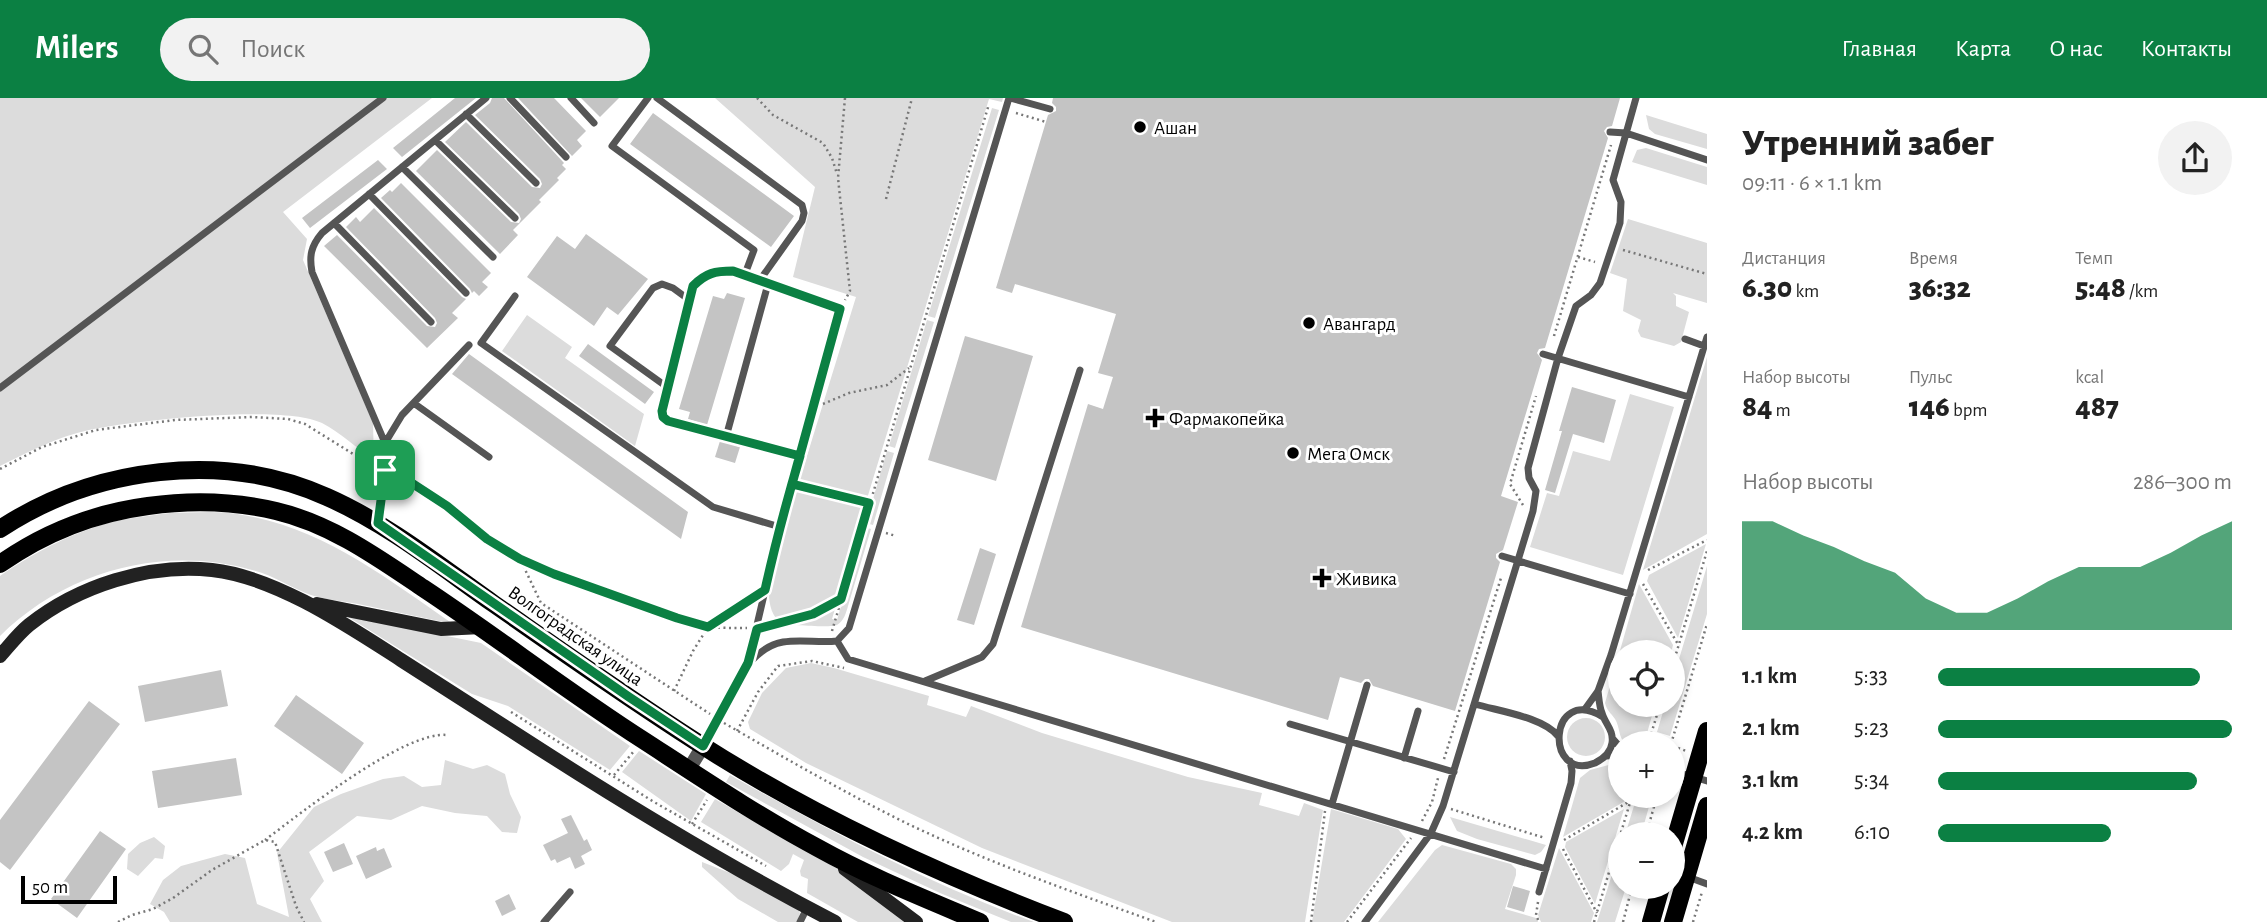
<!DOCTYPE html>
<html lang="ru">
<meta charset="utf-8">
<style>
body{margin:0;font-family:"Alegreya Sans",sans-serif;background:#f2f2f2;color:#222;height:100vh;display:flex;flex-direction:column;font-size:26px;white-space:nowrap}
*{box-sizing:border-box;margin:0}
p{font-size:23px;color:#767676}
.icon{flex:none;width:38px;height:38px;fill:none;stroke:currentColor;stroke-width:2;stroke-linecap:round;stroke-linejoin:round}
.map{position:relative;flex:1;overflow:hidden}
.side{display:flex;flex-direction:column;background:#fff;width:560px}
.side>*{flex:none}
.tools{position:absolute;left:1608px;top:542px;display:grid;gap:14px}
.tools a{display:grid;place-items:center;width:77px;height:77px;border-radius:50%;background:#fff;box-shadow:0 4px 10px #0003;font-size:35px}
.scale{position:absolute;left:21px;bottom:18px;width:96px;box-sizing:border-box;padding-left:7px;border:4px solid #000;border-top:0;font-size:19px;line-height:24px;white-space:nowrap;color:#000;-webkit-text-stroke:5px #fff;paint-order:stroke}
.pin{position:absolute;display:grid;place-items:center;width:60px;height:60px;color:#fff;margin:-30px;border-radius:14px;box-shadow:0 4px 10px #0006}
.round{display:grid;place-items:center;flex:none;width:74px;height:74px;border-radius:37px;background:#f2f2f2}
.overview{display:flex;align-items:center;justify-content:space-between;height:119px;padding:0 35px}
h1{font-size:38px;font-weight:800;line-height:52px}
.figures{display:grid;grid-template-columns:repeat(3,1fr);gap:10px;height:119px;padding:7px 35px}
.figures div{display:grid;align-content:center}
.figures b{font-size:30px;font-weight:800}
.figures small{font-size:19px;font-weight:400}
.figures p{font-size:19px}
.chart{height:196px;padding:14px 35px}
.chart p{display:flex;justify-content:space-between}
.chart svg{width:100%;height:126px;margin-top:7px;fill:#0b8043;opacity:.7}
ul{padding:0 35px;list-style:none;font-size:23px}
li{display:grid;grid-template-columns:112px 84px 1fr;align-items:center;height:52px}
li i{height:18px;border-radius:9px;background:#0b8043}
header{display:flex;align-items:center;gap:42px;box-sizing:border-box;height:98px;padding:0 35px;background:#0b8043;color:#fff}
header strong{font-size:33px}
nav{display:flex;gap:38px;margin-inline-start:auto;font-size:24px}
.search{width:490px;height:63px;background:#f2f2f2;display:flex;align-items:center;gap:18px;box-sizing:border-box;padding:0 24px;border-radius:38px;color:#767676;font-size:26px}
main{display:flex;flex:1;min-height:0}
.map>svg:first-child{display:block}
.green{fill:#dcdcdc}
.building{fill:#c4c4c4}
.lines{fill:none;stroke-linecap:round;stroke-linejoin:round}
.path{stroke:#777;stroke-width:2.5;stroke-dasharray:2 3.5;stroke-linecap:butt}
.lane{stroke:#555;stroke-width:7}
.street{stroke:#555;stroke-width:14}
.secondary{stroke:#222;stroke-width:14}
.primary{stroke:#000;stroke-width:18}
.route-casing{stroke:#fff;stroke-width:14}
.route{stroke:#0b8043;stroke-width:9}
.poi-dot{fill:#000;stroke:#fff;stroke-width:2.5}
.labels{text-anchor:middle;stroke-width:6;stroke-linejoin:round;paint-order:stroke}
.poi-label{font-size:19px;fill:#000;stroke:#fff;text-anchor:start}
.street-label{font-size:19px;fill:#000;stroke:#fff}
</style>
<header>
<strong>Milers</strong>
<div class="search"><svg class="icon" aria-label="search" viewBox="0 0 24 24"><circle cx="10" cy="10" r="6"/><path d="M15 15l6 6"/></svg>Поиск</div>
<nav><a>Главная</a><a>Карта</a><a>О нас</a><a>Контакты</a></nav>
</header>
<main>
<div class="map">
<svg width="1707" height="824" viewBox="0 0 1707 824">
<rect width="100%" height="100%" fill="#fff"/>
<path class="green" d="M0,0h432l-149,114 24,27 -4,21 70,163 1,38c-16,-12 -33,-28 -52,-38 -38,-19 -188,-3 -233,7 -32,7 -61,22 -89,36z
M715,0h288l-1,4 -13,-3 -123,403 -68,-17 58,-188 -63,-20 22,-90z
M992,10l7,2 -64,208 -7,-2z
M1646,17l61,19v15l-52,-15 -6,-5z
M1646,50l61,19v18l-75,-23 5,-12z
M1628,121l79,24v60l-34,-10 3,3v10l13,6 -8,30 -7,4 -33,-9 -3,-6 3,-11 -18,-9 4,-32 -17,-6z
M527,217l45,32 -7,11 79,56 -9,32 -133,-95z
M927,222l7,2 -39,126 -6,-2z
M1707,259v177l-64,36z
M1630,296l44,13 -51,168 -93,-28 17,-54 12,3 14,-45 37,10z
M887,353l7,2 -21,72 -7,-2z
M797,390l69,17 -34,114 5,1 27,-93 7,2 -23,77c-2,7 -4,15 -11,19 -5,3 -49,0 -55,-2 -10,-5 -13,-19 -13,-29z
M170,415c19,0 40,-2 59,0 88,10 154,63 224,111 -32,-7 -63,-13 -95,-20 -15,-3 -32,-4 -47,-9 -20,-7 -38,-20 -59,-25 -89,-25 -186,1 -252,66v-60c36,-25 77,-46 120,-56 17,-3 34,-5 50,-7z
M1706,446l-28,94 -31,-57 2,-6z
M1707,468v48l-37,122 -13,-4 8,-27h8v-26z
M1639,486l34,61 -2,8h-51v52h35l-11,39h-19c-7,-8 -5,-17 -10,-25 -4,-6 -8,-8 -10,-16z
M345,517l136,28 149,103 -20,24 -102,-64 -36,-12z
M811,565l23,5 95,28 -2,9 39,12 5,-11 71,27 146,44 74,16 -3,12 40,11 5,-13 19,7 -18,112h-133l-190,-74 -176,-85 -56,-34 -2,-7 14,-29 24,-25z
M1567 639a19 19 0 1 1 38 0a19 19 0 1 1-38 0Z
M639,653l67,43 -15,27 -69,-49z
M445,662l28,9 14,-4 18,9 5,20 11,23 -4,16 -15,-1 -15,-16 -32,-3 -33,-7 -31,14 -34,-4 -48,36 15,29 -14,18 12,23h-152l-6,-10 -14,-8 13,-24 18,-14 44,-12 20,4 12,46 32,13 -12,-64 37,-46 27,-13 42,-15 21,-3 18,11 19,-2z
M1616,665l4,2v31h8l-1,4 -64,37 17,-59 10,-8z
M730,677c98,55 198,109 304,147h-23l-71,-29 -77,-36 -137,-75z
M1637,698h15l-11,39h-16z
M715,701l130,74 66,49h-53l-51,-29 1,-14 -7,-3 -1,-5 4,-11 -11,-6 -4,10 -8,7 -80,-49z
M1331,711l67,20 8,10 -62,83h-32z
M1624,711l-29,95 -30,-57 1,-5z
M1450,719l96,28 -5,7 -6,3 -58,-16 -20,-8z
M154,739l11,9 -2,13 -8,-1 -17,18 -11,-7 1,-15 12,-11z
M1442,747l69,19 5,5v6l-11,34 31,9 2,4h-160l57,-72z
M1559,750l35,65 -3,9h-50l-3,-7z
M1620,751v38h6l-11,35h-18z
M702,764l36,14 59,31 3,6 -3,9h-19l-40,-23 -36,-32z"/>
<path class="building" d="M455,0h21l-74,59 -9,-9z
M492,0h12l60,65 -2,2 4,4 -9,9 2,2 -20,20 2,2 -28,28 5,5 -18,19 -84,-83 21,-21 74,72 8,1 2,-4 -2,-5 -74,-72 21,-20 66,65 8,1 2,-4 -2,-5 -65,-64 15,-12z
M518,0h36l32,33 -9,9 5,6 -10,10z
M581,0h38l-19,19z
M1053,0h567l-8,28 -5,1 -3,4 4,7 -63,210 -6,1 -2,4 5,7 -41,136 17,6 -15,48 -7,4v4l4,4 -45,149 -82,-25 -4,-7h-4l-4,4 -21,-6 -12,43 -307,-93 67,-223 15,5 10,-32 -15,-4 18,-59 -101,-30 -3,9 -16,-5 52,-173 8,-4v-4l-4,-4z
M653,15l141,103 -23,31 -141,-103z
M378,62l9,9 -77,59 -8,-10z
M401,85l90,90 -9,9 6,5 -9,9 -5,-5 -2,2 -2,-4 -89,-91 9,-8 2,2z
M374,110l88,89 4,2 -14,14 6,5 -31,30 -103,-102 13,-11 90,91 8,1 2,-4 -2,-5 -89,-91 10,-10 4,5z
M586,136l62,45 -30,36 -11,-8 -13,19 -67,-49 30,-41 18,13z
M727,195l18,5 -38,127 -19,-6 2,-7 -11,-3 34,-113 11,3z
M965,238l68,20 -37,125 -68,-21z
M588,246l66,48 -9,12 -66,-48z
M469,256l219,158 -7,27 -229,-165z
M1572,289l44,13 -12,43 -31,-9 -18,59 -10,-3 17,-59h-3z
M720,343l20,6 -5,16 -20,-6z
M980,450l16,6 -22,71 -17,-5z
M221,572l7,36 -83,16 -7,-36z
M296,597l68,48 -22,31 -68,-48z
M89,603l31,23 -110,146 -10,-8v-42z
M236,660l6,37 -84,13 -6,-37z
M571,717l13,26 3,-2 5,11 -11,6 4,8 -10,5 -5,-12 -13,6 -2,-4 -4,2 -8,-16 25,-12 -7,-14z
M100,733l26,18 -49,69 -26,-19z
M344,745l9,21 -20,8 -9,-20z
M376,749l1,4 7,-3 8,19 -26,12 -10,-23z
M1513,788l17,5 -6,21 -17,-5z
M509,796l7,15 -14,7 -7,-15z"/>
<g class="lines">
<path class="path" d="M757,0l16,17 50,28 9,15 5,16
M845,0l-7,80 12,113 -5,9
M1016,15l30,9
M886,101l26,-101
M1623,152l84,24
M1578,159l17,5
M1554,238l57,-191
M823,306l26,-11 38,-8 22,-17
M0,371l42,-22 54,-17 79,-10 77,-3 36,2 17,5 69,43
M394,375c35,15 60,44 91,65 46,30 97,46 148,64 24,9 50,21 76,25 12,1 25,1 38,1
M801,388l68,17
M1523,407l-13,-21 26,-88
M886,435l10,3
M521,463l20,42 169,111
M1648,472l59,-30
M1643,486l36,62
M767,529l46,-13 28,-15
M832,533l157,-527
M1673,566l34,-113
M674,593l19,-40 15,-24 44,-29
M511,614l143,90 112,64
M724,625c59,34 118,68 178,98 82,40 168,70 254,101
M737,633l21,-39 20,-26 34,-5 32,7
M1649,640l17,6
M1648,646l12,-39
M1671,646l36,-120
M1673,648l13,5
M1444,661l57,-181
M614,677l20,-24
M1451,711l94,29
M1422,723l10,-19 6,-24
M692,726l15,-24
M1646,737l11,-39
M265,742c36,-27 139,-109 182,-105
M1564,742l66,-39
M1563,751l34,64
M1538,804l-2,13 3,7
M118,824l14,-7 21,-6 20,-11 39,-28 53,-30 10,2 21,64 8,16
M1311,824l14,-111
M1347,824l64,-84
M1594,824l38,-126
M1623,824l9,-35
M1693,824l9,-30"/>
<path class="lane" d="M510,0l56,59
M571,0l23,25
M648,0l-36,48 142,104 -9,24
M657,0l145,107 2,8 -2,8 -42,59
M1010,0l40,11
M466,16l70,69
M1610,34l16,1 81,27
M435,42l80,78
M402,69l91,90
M369,96l97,99
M334,125l97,99
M515,198l-34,47 232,164 67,20
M1685,241l19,7
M1543,256l146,43
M667,289l-57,-41 43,-58 9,-4 11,4 15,11
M0,290l383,-290
M415,306l74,53
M726,339l42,-153
M385,345l17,-28 67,-70
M378,424l7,-53v-26l-73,-171c-3,-16 -1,-26 10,-39l164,-135
M1502,458l128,38
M837,543l11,18 698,210
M748,565l32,-136 60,-218c-22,-9 -45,-17 -68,-24 -33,-11 -67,-31 -84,14l-26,111 1,7 5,4 132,35
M925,583l57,-24 11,-13 87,-274
M1598,593c1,7 1,15 4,22 3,11 12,17 10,30 -1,9 -9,16 -17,20 -51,20 -47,-80 8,-46
M1475,606c23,7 68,13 83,32
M1585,611l13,-18 13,-36 96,-318
M1290,626l164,48
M1613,641l7,8
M703,647c18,-33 39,-96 80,-103 18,-3 36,1 54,-1l12,-13 160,-530
M1606,658l14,-1
M1404,660l14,-47
M1673,673l34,10
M1332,706l35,-119
M1688,779l19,7
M1539,794l32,-109 1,-12 -2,-10
M544,824l26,-30
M800,824l7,-14
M1365,824l66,-89 12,-27 90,-295 3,-20 -7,-13 -1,-10 30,-110 18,-52 15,-11 9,-12 20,-60 1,-21 -8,-22 23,-82"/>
<path class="street" d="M689,671l14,-23"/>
<path class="secondary" d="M317,506l124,25 41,-2
M0,558c9,-10 18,-22 29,-31 49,-39 120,-62 183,-55 64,7 136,56 189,90 40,26 80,51 120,77 102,66 206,129 314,185
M845,771l71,53"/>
<path class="primary" d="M0,431c94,-62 223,-79 327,-32 61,27 113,69 167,107 69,48 138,97 209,142 113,72 235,128 361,176
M0,466c44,-31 95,-51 148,-58 43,-6 86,-5 128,5 55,13 101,46 147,77 74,49 145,104 220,152 57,37 115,76 175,108 52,29 108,51 162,74
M1673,749l34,-116
M1651,824l10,-35
M1673,824l34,-116"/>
</g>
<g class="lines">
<defs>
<path id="route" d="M385,372l-7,53 251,174 74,49 45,-83 9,-34 56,-15 28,-15 28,-96 -77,-19 48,-175 -107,-38c-18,0 -27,2 -40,15l-31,125 1,6 5,4 132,35c-13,44 -25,89 -35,134l-57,37 -31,-9 -123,-44 -34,-15 -33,-20 -40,-33 -43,-28 -19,-8"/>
</defs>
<use href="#route" class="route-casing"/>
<use href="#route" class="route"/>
</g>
<g class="poi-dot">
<circle cx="1140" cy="29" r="7"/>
<circle cx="1309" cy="225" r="7"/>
<path d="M1151.5 309.5h7v7h7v7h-7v7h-7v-7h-7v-7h7z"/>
<circle cx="1293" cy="355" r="7"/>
<path d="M1318.5 469.5h7v7h7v7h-7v7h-7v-7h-7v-7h7z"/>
</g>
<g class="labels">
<g class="poi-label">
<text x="1154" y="36">Ашан</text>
<text x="1323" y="232">Авангард</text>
<text x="1169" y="327">Фармакопейка</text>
<text x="1307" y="362">Мега Омск</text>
<text x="1336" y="487">Живика</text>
</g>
<g class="street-label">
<text transform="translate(576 537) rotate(35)" y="7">Волгоградская улица</text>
</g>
</g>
</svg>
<div class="tools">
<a><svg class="icon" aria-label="locate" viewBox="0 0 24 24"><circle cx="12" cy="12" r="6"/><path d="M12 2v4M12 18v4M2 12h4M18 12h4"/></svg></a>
<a>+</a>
<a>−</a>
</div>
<div class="scale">50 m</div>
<div class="pin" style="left:385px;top:372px;background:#1e9e55"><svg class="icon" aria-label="arrive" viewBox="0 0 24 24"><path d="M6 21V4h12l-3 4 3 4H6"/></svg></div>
</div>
<section class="side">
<div class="overview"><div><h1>Утренний забег</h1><p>09:11 · 6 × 1.1 km</p></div><a class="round"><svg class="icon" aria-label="share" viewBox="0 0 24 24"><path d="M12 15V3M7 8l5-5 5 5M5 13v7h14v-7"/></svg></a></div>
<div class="figures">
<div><p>Дистанция</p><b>6.30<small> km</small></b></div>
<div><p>Время</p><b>36:32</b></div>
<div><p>Темп</p><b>5:48<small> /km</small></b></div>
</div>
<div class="figures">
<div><p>Набор высоты</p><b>84<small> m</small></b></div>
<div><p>Пульс</p><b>146<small> bpm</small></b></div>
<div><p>kcal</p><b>487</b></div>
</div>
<div class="chart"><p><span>Набор высоты</span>286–300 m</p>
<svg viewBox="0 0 160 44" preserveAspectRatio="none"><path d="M0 44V6L10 6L20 11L30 15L40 20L50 24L60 33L70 38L80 38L90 33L100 27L110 22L120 22L130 22L140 17L150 11L160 6V44z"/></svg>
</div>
<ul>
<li><b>1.1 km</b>5:33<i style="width:89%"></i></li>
<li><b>2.1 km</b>5:23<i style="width:100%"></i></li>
<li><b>3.1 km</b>5:34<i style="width:88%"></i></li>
<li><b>4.2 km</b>6:10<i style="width:59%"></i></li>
</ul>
</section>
</main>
